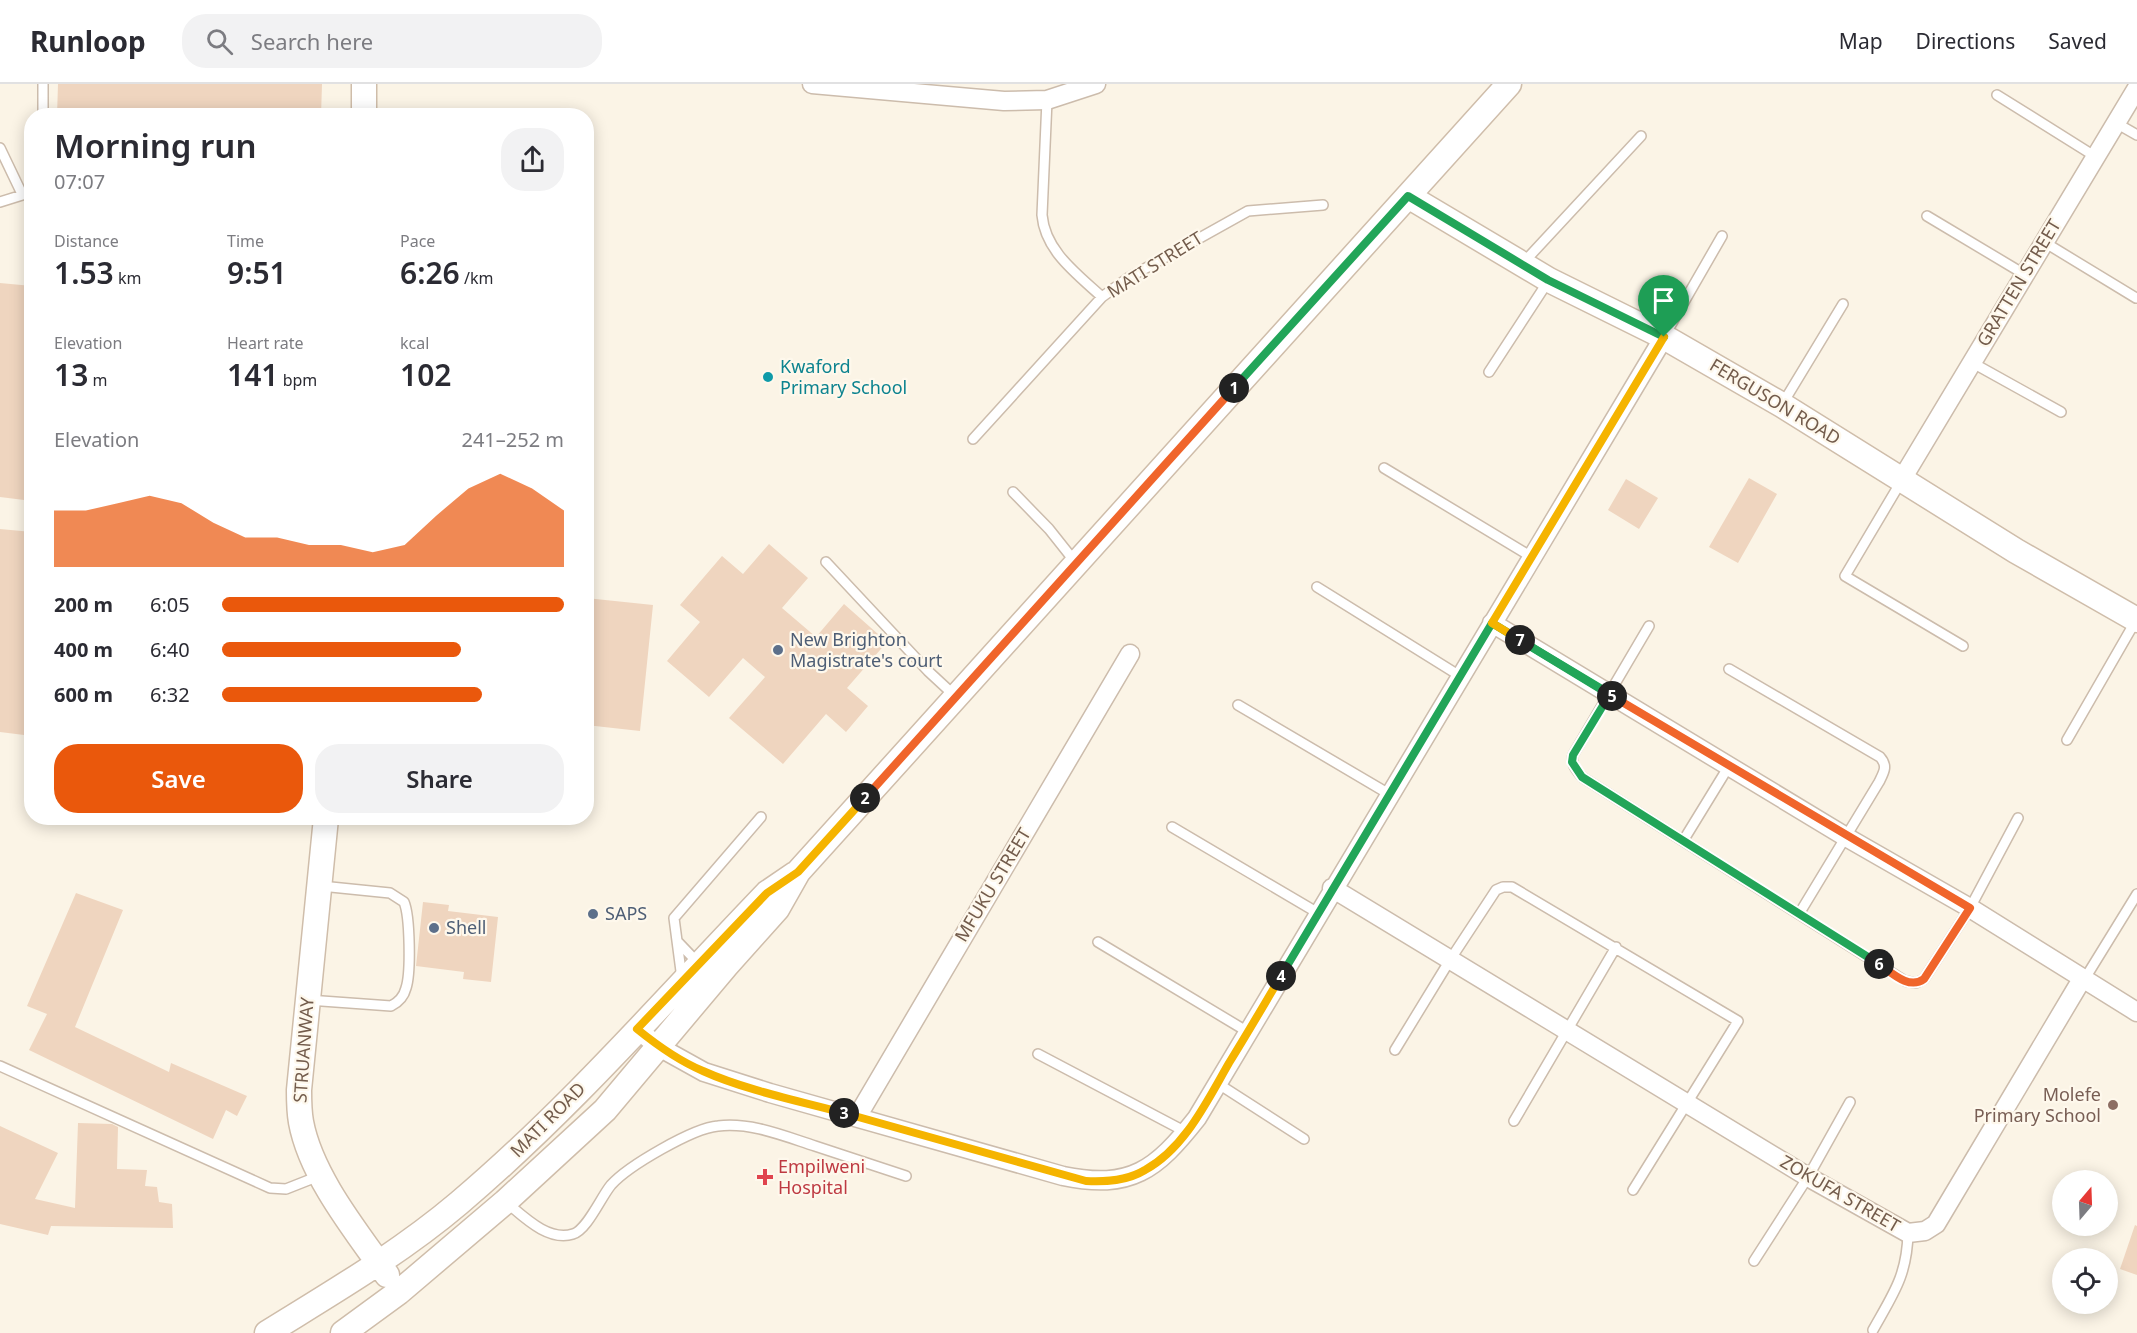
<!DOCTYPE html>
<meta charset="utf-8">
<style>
body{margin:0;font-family:"Noto Sans",sans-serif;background:#f2f2f3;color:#2b2b33;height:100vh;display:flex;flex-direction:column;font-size:22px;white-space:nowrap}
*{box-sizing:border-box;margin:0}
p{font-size:20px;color:#7c7c81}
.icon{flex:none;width:33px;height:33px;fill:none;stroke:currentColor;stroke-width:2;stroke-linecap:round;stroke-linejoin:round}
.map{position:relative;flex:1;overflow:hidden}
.sheet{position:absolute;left:24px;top:24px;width:570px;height:717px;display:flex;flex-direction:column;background:#fff;border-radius:24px;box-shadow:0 3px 15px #0003}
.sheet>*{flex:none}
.needle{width:39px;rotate:19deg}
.tools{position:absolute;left:2052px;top:1086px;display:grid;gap:12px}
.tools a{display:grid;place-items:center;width:66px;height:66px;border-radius:50%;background:#fff;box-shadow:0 3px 15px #0003;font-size:30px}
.pin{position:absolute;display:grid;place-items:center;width:51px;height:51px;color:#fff;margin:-62px -26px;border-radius:50% 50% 50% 0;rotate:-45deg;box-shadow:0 0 6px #0007}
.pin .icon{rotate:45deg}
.km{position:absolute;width:30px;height:30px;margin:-15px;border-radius:50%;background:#222;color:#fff;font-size:16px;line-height:30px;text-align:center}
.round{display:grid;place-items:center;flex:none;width:63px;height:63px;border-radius:24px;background:#f2f2f3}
.head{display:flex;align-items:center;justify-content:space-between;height:102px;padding:0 30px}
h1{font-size:33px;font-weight:600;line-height:45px}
.stats{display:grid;grid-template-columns:repeat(3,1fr);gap:9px;height:102px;padding:6px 30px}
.stats div{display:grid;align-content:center}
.stats b{font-size:30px;font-weight:600}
.stats small{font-size:16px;font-weight:400}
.stats p{font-size:16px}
.chart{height:168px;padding:12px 30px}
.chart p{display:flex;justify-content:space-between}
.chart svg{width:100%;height:108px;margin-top:6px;fill:#ea580c;opacity:.7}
.button{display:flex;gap:12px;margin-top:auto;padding:12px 30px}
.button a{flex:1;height:69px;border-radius:24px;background:#ea580c;color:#fff;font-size:24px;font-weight:600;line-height:69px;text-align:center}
.button a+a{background:#f2f2f3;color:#2b2b33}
ul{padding:0 30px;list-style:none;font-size:20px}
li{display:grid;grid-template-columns:96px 72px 1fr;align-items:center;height:45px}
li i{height:15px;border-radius:8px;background:#ea580c}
header{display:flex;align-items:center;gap:36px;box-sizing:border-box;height:84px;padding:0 30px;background:#fff;border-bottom:2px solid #e1e1e2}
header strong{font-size:28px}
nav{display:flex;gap:33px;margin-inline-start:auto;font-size:21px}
.search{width:420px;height:54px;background:#f2f2f3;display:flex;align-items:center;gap:15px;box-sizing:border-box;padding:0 21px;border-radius:24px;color:#7c7c81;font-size:22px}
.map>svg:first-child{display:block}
.building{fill:#efd5bf}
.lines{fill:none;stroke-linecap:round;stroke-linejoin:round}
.lane-casing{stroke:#ccbcac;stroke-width:12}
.street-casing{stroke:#ccbcac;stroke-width:21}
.secondary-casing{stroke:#cfbdaa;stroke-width:27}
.lane{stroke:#fff;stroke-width:9}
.street{stroke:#fff;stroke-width:18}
.secondary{stroke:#fff;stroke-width:24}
.split-1-casing{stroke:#fff;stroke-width:12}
.split-2-casing{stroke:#fff;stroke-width:12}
.split-3-casing{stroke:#fff;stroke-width:12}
.split-4-casing{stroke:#fff;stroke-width:12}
.split-5-casing{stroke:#fff;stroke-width:12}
.split-6-casing{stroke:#fff;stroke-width:12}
.split-7-casing{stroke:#fff;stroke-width:12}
.split-8-casing{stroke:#fff;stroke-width:12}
.split-1{stroke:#22a559;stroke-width:8}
.split-2{stroke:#f0652b;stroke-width:8}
.split-3{stroke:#f5b400;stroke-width:8}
.split-4{stroke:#f5b400;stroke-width:8}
.split-5{stroke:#22a559;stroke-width:8}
.split-6{stroke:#f0652b;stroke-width:8}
.split-7{stroke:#22a559;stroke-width:8}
.split-8{stroke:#f5b400;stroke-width:8}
.culture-dot{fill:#0f9aa8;stroke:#fef8ec;stroke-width:2}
.service-dot{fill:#5c6f8a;stroke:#fef8ec;stroke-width:2}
.education-dot{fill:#8d6e63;stroke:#fef8ec;stroke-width:2}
.health-dot{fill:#e0444e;stroke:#fef8ec;stroke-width:2}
.labels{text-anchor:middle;stroke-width:4.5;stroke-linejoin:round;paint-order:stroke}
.street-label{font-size:18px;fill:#735c4c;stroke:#fef8ec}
.culture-label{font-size:18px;fill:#0d838f;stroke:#fef8ec;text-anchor:start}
.service-label{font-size:18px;fill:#4e5e75;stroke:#fef8ec;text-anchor:start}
.education-label{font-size:18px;fill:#785e54;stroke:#fef8ec;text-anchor:end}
.health-label{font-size:18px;fill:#be3a42;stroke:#fef8ec;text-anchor:start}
</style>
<header>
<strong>Runloop</strong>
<div class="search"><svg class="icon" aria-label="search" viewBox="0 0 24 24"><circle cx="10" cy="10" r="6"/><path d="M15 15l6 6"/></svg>Search here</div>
<nav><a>Map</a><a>Directions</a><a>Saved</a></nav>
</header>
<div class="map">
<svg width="2137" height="1249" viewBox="0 0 2137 1249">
<rect width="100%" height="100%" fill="#fbf4e6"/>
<path class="building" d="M58,0h264l-1,32h-264z
M0,199l32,3v215l-32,-4z
M1749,394l28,16 -39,69 -29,-16z
M1626,395l32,19 -19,31 -31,-19z
M0,445l32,3v204l-32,-4z
M769,460l39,34 -26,30 34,29 28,-33 43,38 -40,46 21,18 -22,26 -20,-18 -43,50 -54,-46 36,-41 -22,-19 -34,39 -42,-36 33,-39 -20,-17 42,-49 21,18z
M586,514l67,7 -13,126 -54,-6z
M76,809l47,17 -48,117 94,45 2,-9 76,33 -10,20 -11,-6 -13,29 -184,-89 18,-36 -20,-8z
M423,818l26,3 -1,6 50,6 -7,65 -28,-3 1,-7 -48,-6z
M78,1039l34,1 6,3 -1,42 30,1 -2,16 12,1 2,15 13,2 1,24 -122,-2 -3,9 -48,-11v-98l58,27 -23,46 40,9z
M2135,1141l2,1v49l-17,-6z"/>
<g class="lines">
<defs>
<path id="lane" d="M1997,11l99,62
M1047,16l-5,115c3,36 35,59 60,82
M43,32v-32
M2116,39l21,12
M0,64l22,46
M0,118l32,-10
M1927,132l97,58
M2044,158l92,56
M1524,178l117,-126
M1665,251l57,-99
M1971,278l90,50
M1489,288l60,-92
M1783,319l60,-99
M973,355l129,-142 26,-19 120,-67 75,-6
M1384,384l148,89
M1902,396l-57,96 118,70
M1013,408l36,37 27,34
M826,478l102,109 27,25
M1317,503l143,89
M1649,542l-76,129c-2,10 3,14 9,22l323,204 11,2 8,-4 46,-71 48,-90
M1729,585l151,88c8,9 4,15 -1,25l-80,132
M1238,621l151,89
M2067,656l68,-118
M1172,743l146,86
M1683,757l46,-75
M677,857l21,22
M1098,858l150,90
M682,895l-8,-61 87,-101
M2084,896l53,-86
M308,916l83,6c8,-4 13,-10 15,-18 5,-15 4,-72 -2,-86l-14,-9 -69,-7
M1395,966l55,-90 46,-70 7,-3h9l226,134 -105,169
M1038,970l148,78
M0,982l270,122 16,1 33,-13
M1217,999l87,56
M1514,1037l102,-174
M506,1118c17,14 42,40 67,32 14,-4 28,-37 38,-49 17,-19 82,-57 107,-59 33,-4 66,10 97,20 30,10 60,20 91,30
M1754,1177l54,-84 42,-75
M1873,1246c20,-36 34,-54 35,-97"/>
<path id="street" d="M812,0l192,17 43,-1 49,-16
M1902,395l235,-391
M1492,539l354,214 124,71 167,104
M1332,804l476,289 100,56 17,-2 11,-7 146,-245
M637,945l22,18 45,25 66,21 293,83c68,14 93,-6 134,-58l467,-781
M857,1033l273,-463"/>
<path id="secondary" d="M364,0v32
M1408,112l141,84 115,57 118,68 234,146 121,69
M326,734l-27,272c0,10 0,21 2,32 10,54 55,109 86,153
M267,1249c66,-41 133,-80 192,-130 111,-94 207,-205 308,-310l28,-19
M343,1249l56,-41 106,-90 100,-92 121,-144 51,-57 21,-37 711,-788"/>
</defs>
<use href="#lane" class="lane-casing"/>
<use href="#street" class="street-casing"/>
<use href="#secondary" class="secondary-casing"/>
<use href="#lane" class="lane"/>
<use href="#street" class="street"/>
<use href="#secondary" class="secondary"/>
</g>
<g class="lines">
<defs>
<path id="split-1" d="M1234,304l174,-192 140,84 116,57"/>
<path id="split-2" d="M865,714l369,-410"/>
<path id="split-3" d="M844,1029c-45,-12 -99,-23 -141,-42 -24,-10 -45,-25 -66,-42l130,-136 31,-21 67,-74"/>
<path id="split-4" d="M844,1029l242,68c20,1 41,0 59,-11 40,-22 62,-69 84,-107 18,-29 35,-58 52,-87"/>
<path id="split-5" d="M1281,892l211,-353 120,73"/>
<path id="split-6" d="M1612,612l358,212 -46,71c-15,11 -32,-6 -45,-15"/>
<path id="split-7" d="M1520,556l90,54 -37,61 -1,7 10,15 297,187"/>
<path id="split-8" d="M1520,556l-28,-17 172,-286"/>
</defs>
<use href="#split-1" class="split-1-casing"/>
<use href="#split-2" class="split-2-casing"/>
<use href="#split-3" class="split-3-casing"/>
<use href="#split-4" class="split-4-casing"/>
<use href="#split-5" class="split-5-casing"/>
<use href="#split-6" class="split-6-casing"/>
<use href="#split-7" class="split-7-casing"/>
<use href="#split-8" class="split-8-casing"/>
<use href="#split-1" class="split-1"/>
<use href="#split-2" class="split-2"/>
<use href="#split-3" class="split-3"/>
<use href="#split-4" class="split-4"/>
<use href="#split-5" class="split-5"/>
<use href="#split-6" class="split-6"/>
<use href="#split-7" class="split-7"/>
<use href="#split-8" class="split-8"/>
</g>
<circle class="culture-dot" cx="768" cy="293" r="6"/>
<g class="service-dot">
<circle cx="778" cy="566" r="6"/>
<circle cx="593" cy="830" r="6"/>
<circle cx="434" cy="844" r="6"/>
</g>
<circle class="education-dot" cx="2113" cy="1021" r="6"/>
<path class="health-dot" d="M762 1084h6v6h6v6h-6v6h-6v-6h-6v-6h6z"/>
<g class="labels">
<g class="street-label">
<text transform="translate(1155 181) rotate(-32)" y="6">MATI STREET</text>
<text transform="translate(2019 199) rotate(-59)" y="6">GRATTEN STREET</text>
<text transform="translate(1775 318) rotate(31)" y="6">FERGUSON ROAD</text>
<text transform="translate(993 801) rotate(-59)" y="6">MFUKU STREET</text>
<text transform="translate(304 966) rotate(-86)" y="6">STRUANWAY</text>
<text transform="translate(548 1036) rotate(-45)" y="6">MATI ROAD</text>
<text transform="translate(1840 1110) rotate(30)" y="6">ZOKUFA STREET</text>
</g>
<g class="culture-label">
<text x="780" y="289">Kwaford<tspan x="780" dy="21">Primary School</tspan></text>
</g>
<g class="service-label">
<text x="790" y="562">New Brighton<tspan x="790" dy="21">Magistrate's court</tspan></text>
<text x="605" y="836">SAPS</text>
<text x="446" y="850">Shell</text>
</g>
<g class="education-label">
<text x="2101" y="1017">Molefe<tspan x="2101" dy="21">Primary School</tspan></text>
</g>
<g class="health-label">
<text x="778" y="1089">Empilweni<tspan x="778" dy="21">Hospital</tspan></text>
</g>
</g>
</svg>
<div class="tools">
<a><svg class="needle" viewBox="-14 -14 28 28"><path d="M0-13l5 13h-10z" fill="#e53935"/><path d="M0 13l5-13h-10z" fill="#7c7c81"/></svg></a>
<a><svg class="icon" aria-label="locate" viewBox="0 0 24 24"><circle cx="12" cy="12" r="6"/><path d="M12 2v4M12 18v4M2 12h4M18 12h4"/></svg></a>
</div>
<div class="pin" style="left:1664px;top:253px;background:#1e9e55"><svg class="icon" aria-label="arrive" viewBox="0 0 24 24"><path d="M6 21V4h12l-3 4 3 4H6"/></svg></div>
<b class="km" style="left:1234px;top:304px">1</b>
<b class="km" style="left:865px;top:714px">2</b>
<b class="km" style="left:844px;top:1029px">3</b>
<b class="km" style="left:1281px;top:892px">4</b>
<b class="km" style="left:1612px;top:612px">5</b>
<b class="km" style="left:1879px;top:880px">6</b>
<b class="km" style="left:1520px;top:556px">7</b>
<section class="sheet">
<div class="head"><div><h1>Morning run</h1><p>07:07</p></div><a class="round"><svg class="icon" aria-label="share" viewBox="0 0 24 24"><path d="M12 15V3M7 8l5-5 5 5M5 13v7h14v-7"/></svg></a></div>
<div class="stats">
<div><p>Distance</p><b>1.53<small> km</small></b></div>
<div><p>Time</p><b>9:51</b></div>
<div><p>Pace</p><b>6:26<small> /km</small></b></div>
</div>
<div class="stats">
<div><p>Elevation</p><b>13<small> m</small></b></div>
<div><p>Heart rate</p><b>141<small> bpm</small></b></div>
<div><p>kcal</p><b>102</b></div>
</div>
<div class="chart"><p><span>Elevation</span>241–252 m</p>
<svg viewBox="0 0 160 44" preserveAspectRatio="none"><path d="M0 44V21L10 21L20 18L30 15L40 18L50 26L60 32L70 32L80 35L90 35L100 38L110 35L120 23L130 12L140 6L150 12L160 21V44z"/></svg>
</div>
<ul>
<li><b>200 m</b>6:05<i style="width:100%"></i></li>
<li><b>400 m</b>6:40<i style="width:70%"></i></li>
<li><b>600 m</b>6:32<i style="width:76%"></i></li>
</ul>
<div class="button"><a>Save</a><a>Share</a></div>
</section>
</div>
